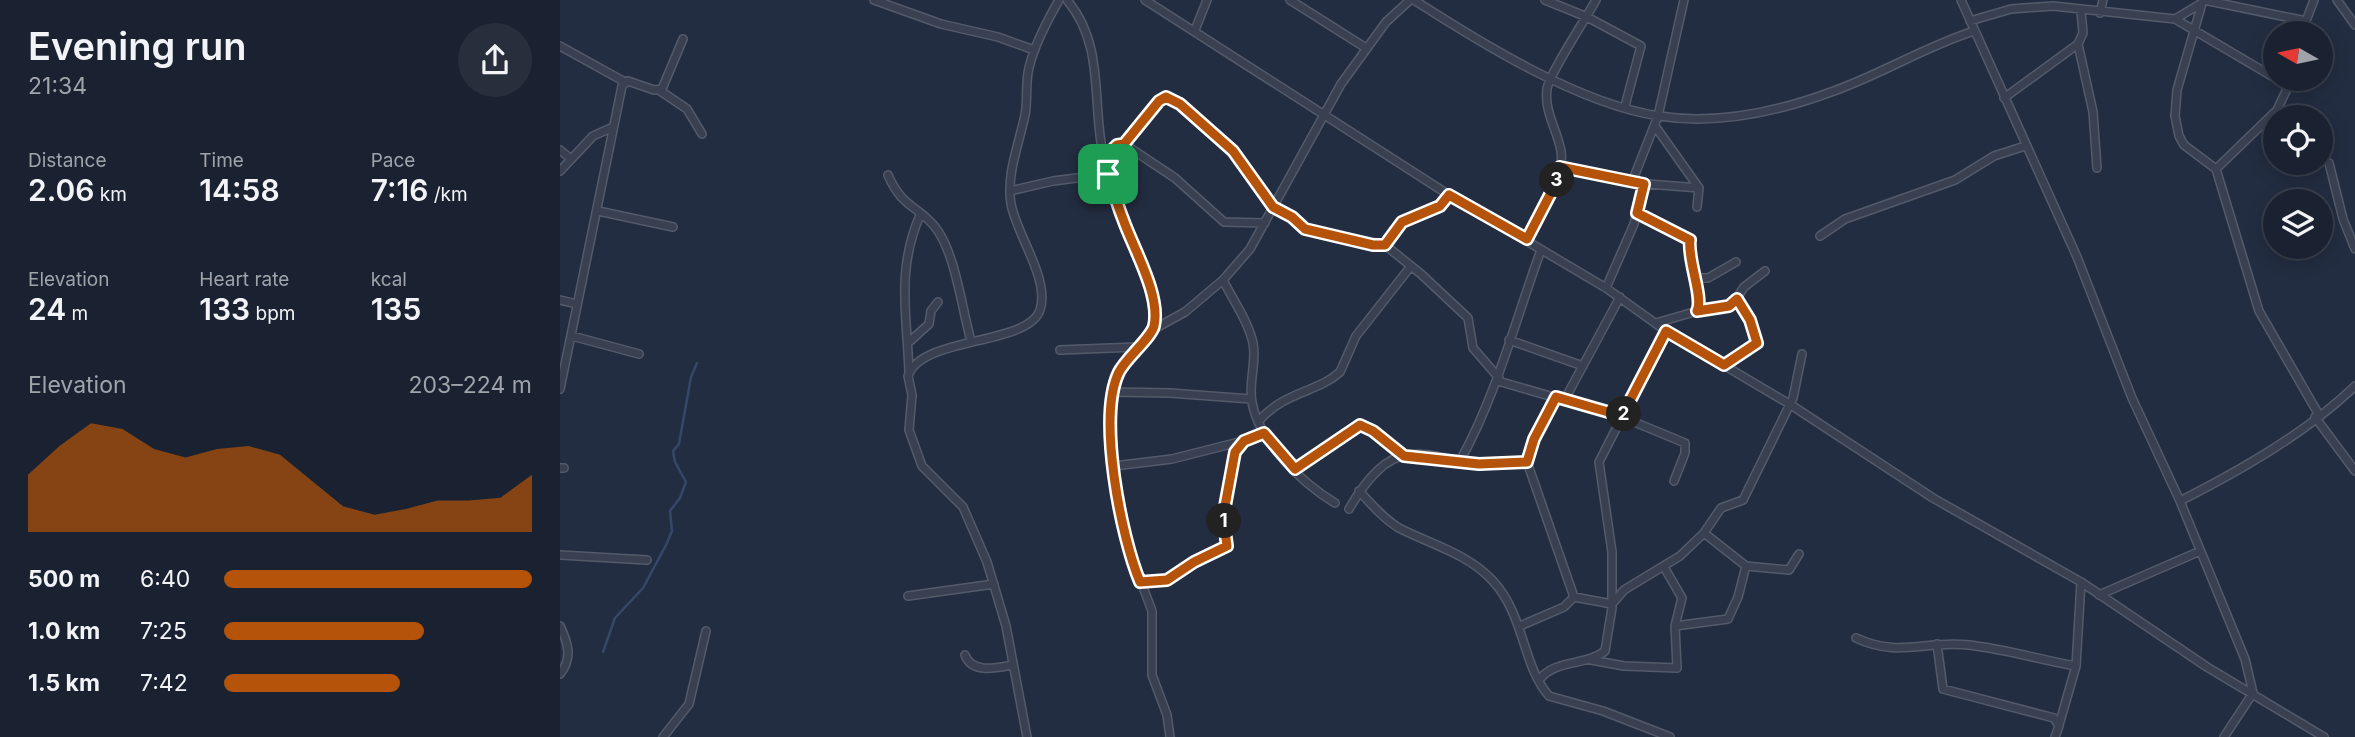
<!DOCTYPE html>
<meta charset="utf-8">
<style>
body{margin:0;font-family:Inter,sans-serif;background:#272f3d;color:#f1f3f6;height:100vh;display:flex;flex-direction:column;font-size:26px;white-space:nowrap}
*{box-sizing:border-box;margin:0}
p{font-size:23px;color:#9fa4ab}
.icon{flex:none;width:38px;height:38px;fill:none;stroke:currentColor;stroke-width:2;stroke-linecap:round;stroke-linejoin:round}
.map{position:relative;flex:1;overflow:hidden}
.panel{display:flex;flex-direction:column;background:#1a2231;width:560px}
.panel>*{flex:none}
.needle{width:46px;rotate:279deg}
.fabs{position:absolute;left:1703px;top:21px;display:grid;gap:14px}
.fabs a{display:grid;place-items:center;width:70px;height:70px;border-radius:50%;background:#1a2231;box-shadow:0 4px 18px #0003,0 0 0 2px #383f4d;font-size:35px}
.pin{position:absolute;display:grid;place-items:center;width:60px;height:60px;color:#fff;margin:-30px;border-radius:14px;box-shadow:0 4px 10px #0006}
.km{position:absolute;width:35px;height:35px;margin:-18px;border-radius:50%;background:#222;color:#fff;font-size:19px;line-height:35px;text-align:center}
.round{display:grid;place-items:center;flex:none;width:74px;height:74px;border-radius:37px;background:#272f3d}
.summary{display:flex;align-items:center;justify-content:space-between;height:119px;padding:0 28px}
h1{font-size:38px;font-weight:600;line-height:52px}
.stats{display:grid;grid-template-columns:repeat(3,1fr);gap:10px;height:119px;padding:7px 28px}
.stats div{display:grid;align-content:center}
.stats b{font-size:30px;font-weight:600}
.stats small{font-size:19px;font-weight:400}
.stats p{font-size:19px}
.chart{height:196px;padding:14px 28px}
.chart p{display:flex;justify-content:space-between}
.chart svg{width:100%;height:126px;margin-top:7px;fill:#b45309;opacity:.7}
ul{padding:0 28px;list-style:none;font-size:23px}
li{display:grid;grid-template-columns:112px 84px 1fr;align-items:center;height:52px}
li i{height:18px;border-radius:9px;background:#b45309}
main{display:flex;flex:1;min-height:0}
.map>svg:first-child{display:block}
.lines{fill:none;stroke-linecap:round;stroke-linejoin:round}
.stream{stroke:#364769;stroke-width:2.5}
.minor-casing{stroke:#535b6b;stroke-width:10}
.minor{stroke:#384051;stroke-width:7}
.route-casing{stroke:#fff;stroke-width:14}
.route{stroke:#b45309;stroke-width:9}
</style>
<main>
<section class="panel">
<div class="summary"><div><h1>Evening run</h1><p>21:34</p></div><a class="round"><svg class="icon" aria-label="share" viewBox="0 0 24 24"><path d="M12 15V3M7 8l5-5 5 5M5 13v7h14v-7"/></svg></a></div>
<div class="stats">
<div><p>Distance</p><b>2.06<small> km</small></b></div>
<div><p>Time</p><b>14:58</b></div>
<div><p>Pace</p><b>7:16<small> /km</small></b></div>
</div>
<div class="stats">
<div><p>Elevation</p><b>24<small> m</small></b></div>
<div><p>Heart rate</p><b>133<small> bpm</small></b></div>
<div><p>kcal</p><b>135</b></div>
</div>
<div class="chart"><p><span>Elevation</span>203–224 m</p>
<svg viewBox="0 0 160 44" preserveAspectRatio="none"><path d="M0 44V24L10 14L20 6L30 8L40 15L50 18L60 15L70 14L80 17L90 26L100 35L110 38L120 36L130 33L140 33L150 32L160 24V44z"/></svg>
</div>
<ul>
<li><b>500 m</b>6:40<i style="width:100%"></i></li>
<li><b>1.0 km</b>7:25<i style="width:65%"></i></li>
<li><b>1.5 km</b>7:42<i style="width:57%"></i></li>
</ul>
</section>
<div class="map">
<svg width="1795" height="737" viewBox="0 0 1795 737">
<rect width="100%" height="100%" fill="#232d41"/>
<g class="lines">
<path class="stream" d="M43,652l12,-34 28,-30 23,-43 6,-14 -2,-20 10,-13 6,-16 -11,-20 -2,-11 6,-7 12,-67 6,-14"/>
<defs>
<path id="minor" d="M314,0l67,24 57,13 36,13
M507,0c39,46 24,105 37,159 13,53 52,118 50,170
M585,0l304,195 157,93 60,43 125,74 142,93 148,84 126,85 117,70
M730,0l76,48
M854,0c67,43 165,104 245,116 58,9 118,-4 172,-24 49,-17 93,-45 143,-61
M985,0l42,17 54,29 -16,60
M1401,0l116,257 55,141 48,103 65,158 8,34 -29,44
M1643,0l-26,90 -2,26 4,20 5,9 32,24 43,142 60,104
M1644,0l102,21 8,-21
M1777,0l18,25
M1540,13l3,-13
M1615,19l27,-16
M1410,21l41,-12 42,-3 122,13 100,59
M635,30l12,-30
M1518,44l15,68 4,56
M0,46l65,36
M99,90l28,19 15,25
M1444,98l74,-54 5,-11 -2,-22
M1095,126l44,62 -2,19
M564,144l35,-43 7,-4 8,2 59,52 40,56 19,10 13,12 80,16 17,-23 37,-16 10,-11
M0,150l11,9
M544,158l13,-13 7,-1 51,34 49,44 41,1
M1769,163l14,56 12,30
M1000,167l75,16 64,5
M1656,169l61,-59 10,-21 -1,-5 -9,-5
M0,171l33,-35 20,-9
M328,175c15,35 33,31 50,56 18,27 24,78 33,110
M1072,182l26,-66 26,-116
M450,191l43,-10 55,-7
M38,211l75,16
M1077,213l53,27 -1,16 10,51 -5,5 -38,11
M1260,236l25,-17 110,-39 39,-24 31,-10
M967,239c13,-26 38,-58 34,-88 -4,-22 -17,-39 -14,-62 2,-15 40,-72 49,-89
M825,245l36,29 47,44 5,30 26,30
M1133,278h15l28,-16
M663,280c10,20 25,41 30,63 4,20 -5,40 -1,59 7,40 50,81 83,101
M1046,288l28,-64 10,-40
M0,300l17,4
M1137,311l36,-7 11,-17 21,-16
M12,336l67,18
M949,340l74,26
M348,343l21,-19 2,-13 7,-9
M500,350l77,-3
M1164,365l34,-25 -21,-41
M349,372c-2,-57 -13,-101 11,-157
M938,381l124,36 63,26v10l-11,28
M0,389l62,-303 6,-5 26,9 8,-1 21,-50
M552,392l58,1 81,6
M1005,399l55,-102
M1755,417l40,54
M698,422c26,-31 59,-29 82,-50l16,-36 55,-70
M900,461c37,-67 55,-140 81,-211
M554,466l58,-7 71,-18
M0,468h4
M735,469l65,-44 13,6 31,25
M799,491c12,13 25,28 40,37 33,17 68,25 94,53 32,35 29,84 56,115l54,15 67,26
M1620,501c61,-31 126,-68 175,-115
M789,509c12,-21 33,-51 58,-54 22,-4 49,7 71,9 16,1 33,-1 49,-2
M1144,533l42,33 43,4 10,-16
M0,555l87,5
M580,582l27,-2 27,-18 33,-16 -4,-29 12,-65 9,-11 20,-8
M1539,595l99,-43
M348,596l86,-12
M1014,597l38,7 12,-14 56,-34 24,-23 17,-25 22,-8 50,-102 9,-44
M0,626c8,17 13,32 0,48
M960,626l44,-19 10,-10 -47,-135 7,-23 22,-42
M1115,626l53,-7 10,-22 8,-31
M1296,638c43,20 69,2 113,7 36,4 72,15 107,21
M1377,644l6,45 111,29 5,8 -4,11
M405,655c7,19 31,13 47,10
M1031,660l33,6 53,2 -2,-42 7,-28 -18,-31
M980,679c16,-20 46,-13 65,-28l7,-43v-56l-13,-90 67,-131
M1499,725l17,-59 5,-84
M103,737l26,-33 17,-73
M467,737l-21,-111 -19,-64 -24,-55 -41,-41 -13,-36 3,-35 -4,-19c13,-40 120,-30 132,-66 10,-31 -23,-74 -29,-106 -5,-29 8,-60 14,-89 3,-15 0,-32 4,-47 5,-23 18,-47 30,-68
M610,737l-3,-22 -15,-40v-64l-24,-64 -14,-81 -4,-55 9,-39 35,-43 31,-17 38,-32 27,-31 91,-165 45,-62 24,-22"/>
</defs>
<use href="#minor" class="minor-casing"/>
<use href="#minor" class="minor"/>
</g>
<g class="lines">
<defs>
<path id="route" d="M606,97l14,7 53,47 40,56 19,10 13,12 68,16h12l17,-23 38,-16 9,-11 78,44 29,-56 4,-16 84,17 -7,29 53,27c-3,19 14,58 7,71l32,-5 8,-7 13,21 7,23 -33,22 -58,-34 -44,85 -66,-19 -22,42 -7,23 -48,2 -75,-8 -31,-25 -13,-6 -65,44 -31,-36 -20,8 -9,11 -12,65 4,29 -33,16 -27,18 -27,2c-19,-45 -43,-166 -21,-210 7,-14 32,-34 35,-46 7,-31 -21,-78 -31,-107 -8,-20 -13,-41 -19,-61l13,-13 7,-1 35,-43z"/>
</defs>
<use href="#route" class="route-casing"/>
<use href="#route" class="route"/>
</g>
</svg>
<div class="fabs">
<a><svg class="needle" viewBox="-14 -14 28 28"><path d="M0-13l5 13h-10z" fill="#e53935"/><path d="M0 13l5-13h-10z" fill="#9fa4ab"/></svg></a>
<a><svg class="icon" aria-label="locate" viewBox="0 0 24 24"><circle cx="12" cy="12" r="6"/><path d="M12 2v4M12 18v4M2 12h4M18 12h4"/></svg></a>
<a><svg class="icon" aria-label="layers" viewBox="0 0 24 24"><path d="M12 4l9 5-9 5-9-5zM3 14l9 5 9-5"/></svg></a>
</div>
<div class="pin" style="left:548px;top:174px;background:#1e9e55"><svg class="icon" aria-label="arrive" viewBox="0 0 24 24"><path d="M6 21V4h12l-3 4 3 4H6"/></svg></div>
<b class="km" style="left:664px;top:521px">1</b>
<b class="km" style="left:1064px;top:414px">2</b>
<b class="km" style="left:997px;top:180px">3</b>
</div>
</main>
